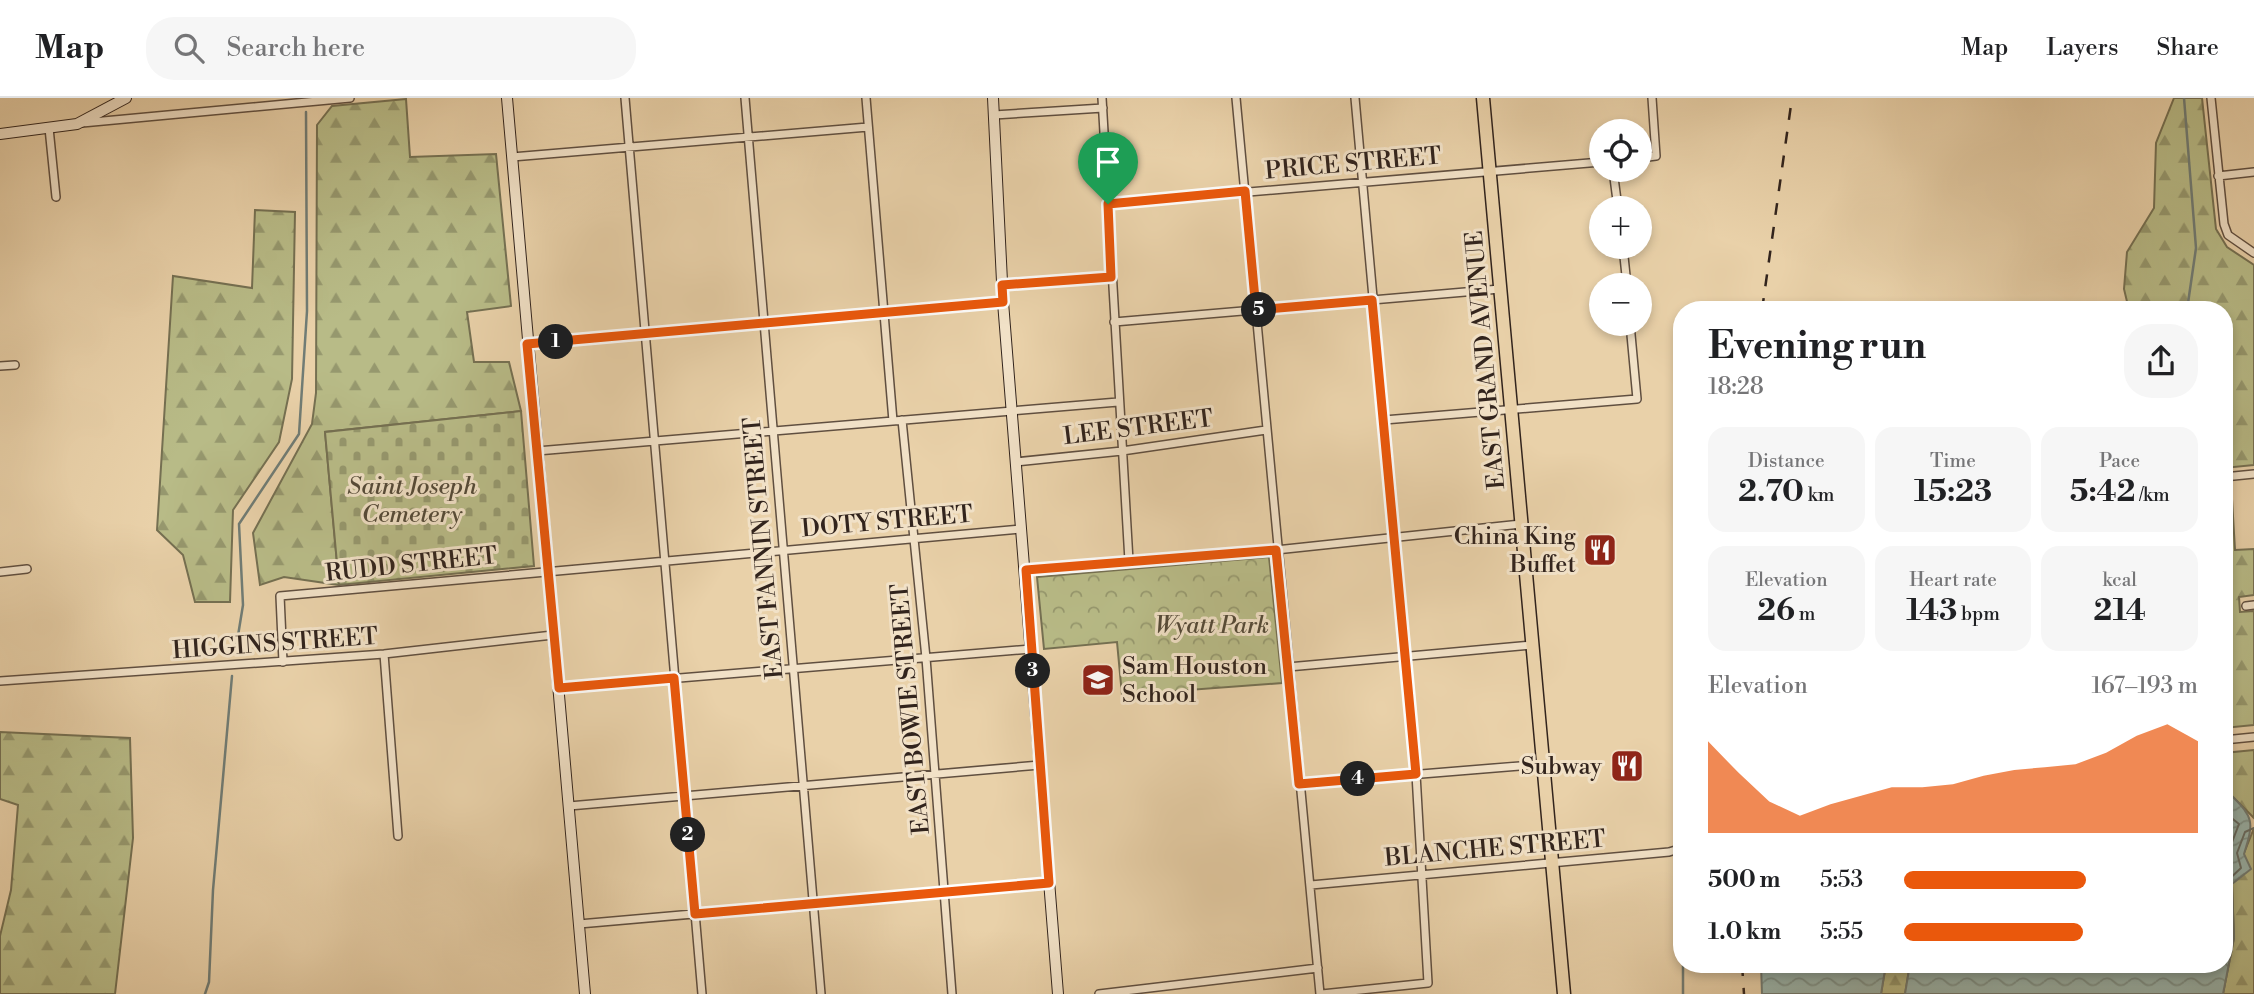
<!DOCTYPE html>
<meta charset="utf-8">
<style>
body{margin:0;font-family:"Libre Bodoni",serif;background:#f6f6f6;color:#202124;height:100vh;display:flex;flex-direction:column;font-size:26px;white-space:nowrap}
*{box-sizing:border-box;margin:0}
p{font-size:23px;color:#757577}
.icon{flex:none;width:38px;height:38px;fill:none;stroke:currentColor;stroke-width:2;stroke-linecap:round;stroke-linejoin:round}
.map{position:relative;flex:1;overflow:hidden}
.drawer{position:absolute;left:1673px;top:203px;width:560px;height:672px;display:flex;flex-direction:column;background:#fff;border-radius:28px;box-shadow:0 4px 10px #0003}
.drawer>*{flex:none}
.tools{position:absolute;left:1589px;top:21px;display:grid;gap:14px}
.tools a{display:grid;place-items:center;width:63px;height:63px;border-radius:50%;background:#fff;box-shadow:0 4px 10px #0003;font-size:35px}
.pin{position:absolute;display:grid;place-items:center;width:60px;height:60px;color:#fff;margin:-72px -30px;border-radius:50% 50% 50% 0;rotate:-45deg;box-shadow:0 0 7px #0007}
.pin .icon{rotate:45deg}
.km{position:absolute;width:35px;height:35px;margin:-18px;border-radius:50%;background:#222;color:#fff;font-size:19px;line-height:35px;text-align:center}
.round{display:grid;place-items:center;flex:none;width:74px;height:74px;border-radius:28px;background:#f6f6f6}
.headline{display:flex;align-items:center;justify-content:space-between;height:119px;padding:0 35px}
h1{font-size:38px;font-weight:700;line-height:52px}
.figures{display:grid;grid-template-columns:repeat(3,1fr);gap:10px;height:119px;padding:7px 35px}
.figures div{display:grid;align-content:center;border-radius:18px;background:#f6f6f6;text-align:center}
.figures b{font-size:30px;font-weight:700}
.figures small{font-size:19px;font-weight:400}
.figures p{font-size:19px}
.chart{height:196px;padding:14px 35px}
.chart p{display:flex;justify-content:space-between}
.chart svg{width:100%;height:126px;margin-top:7px;fill:#ea580c;opacity:.7}
ul{padding:0 35px;list-style:none;font-size:23px}
li{display:grid;grid-template-columns:112px 84px 1fr;align-items:center;height:52px}
li i{height:18px;border-radius:9px;background:#ea580c}
header{display:flex;align-items:center;gap:42px;box-sizing:border-box;height:98px;padding:0 35px;background:#fff;border-bottom:2px solid #e0e0e0}
header strong{font-size:33px}
nav{display:flex;gap:38px;margin-inline-start:auto;font-size:24px}
.search{width:490px;height:63px;background:#f6f6f6;display:flex;align-items:center;gap:18px;box-sizing:border-box;padding:0 24px;border-radius:28px;color:#757577;font-size:26px}
.map>svg:first-child{display:block}
.forest{fill:url(#forest-firs);stroke:#757052;stroke-width:2}
.cemetery{fill:url(#cemetery-stones);stroke:#757052;stroke-width:2}
.park{fill:url(#park-crowns);stroke:#757052;stroke-width:2}
.water{fill:url(#water-waves);stroke:#707c75;stroke-width:2}
.lines{fill:none;stroke-linecap:round;stroke-linejoin:round}
.shore{stroke:#666d66;stroke-width:2}
.stream{stroke:#707c75;stroke-width:2.5}
.street-casing{stroke:#604f40;stroke-width:10}
.secondary-casing{stroke:#32241d;stroke-width:12}
.highway-casing{stroke:#32241d;stroke-width:15}
.street{stroke:#f1e1c7;stroke-width:7}
.secondary{stroke:#f1e1c7;stroke-width:10}
.highway{stroke:#e9d1a9;stroke-width:12}
.rail{stroke:#32241d;stroke-width:2.5;stroke-dasharray:12 12;stroke-linecap:butt}
.route-casing{stroke:#fff;stroke-width:14}
.route{stroke:#ea580c;stroke-width:9}
.labels{text-anchor:middle;stroke-width:6;stroke-linejoin:round;paint-order:stroke}
.street-label{font-size:24px;fill:#32241d;stroke:#f1e1c7}
.park-label{font-size:24px;font-style:italic;fill:#544a38;stroke:#f1e1c7}
.poi-label{font-size:24px;fill:#32241d;stroke:#f1e1c7;text-anchor:end}
</style>
<header>
<strong>Map</strong>
<div class="search"><svg class="icon" aria-label="search" viewBox="0 0 24 24"><circle cx="10" cy="10" r="6"/><path d="M15 15l6 6"/></svg>Search here</div>
<nav><a>Map</a><a>Layers</a><a>Share</a></nav>
</header>
<div class="map">
<svg width="2254" height="896" viewBox="0 0 2254 896">
<defs>
<pattern id="forest-firs" width="22" height="20" patternUnits="userSpaceOnUse" patternTransform="scale(1.75)"><rect width="22" height="20" fill="#b8bb87"/><path d="M5 1l3.5 6h-7zM16 11l3.5 6h-7z" fill="#96986e"/></pattern>
<pattern id="cemetery-stones" width="16" height="16" patternUnits="userSpaceOnUse" patternTransform="scale(1.75)"><rect width="16" height="16" fill="#b8bb87"/><path d="M2 7V4a2 2 0 0 1 4 0v3zM10 15v-3a2 2 0 0 1 4 0v3z" fill="#96986e"/></pattern>
<pattern id="park-crowns" width="20" height="18" patternUnits="userSpaceOnUse" patternTransform="scale(1.75)"><rect width="20" height="18" fill="#b8bb87"/><path d="M2 6a3 3 0 1 1 6 0M12 15a3 3 0 1 1 6 0" fill="none" stroke="#96986e"/></pattern>
<pattern id="water-waves" width="16" height="10" patternUnits="userSpaceOnUse" patternTransform="scale(1.75)"><rect width="16" height="10" fill="#99b6af"/><path d="M0 5q4-4 8 0t8 0" fill="none" stroke="#7d948e"/></pattern>
</defs>
<rect width="100%" height="100%" fill="#e9d1a9"/>
<filter id="stains"><feTurbulence type="fractalNoise" baseFrequency=".00286" numOctaves="4"/><feColorMatrix values="0 0 0 0 .2 0 0 0 0 .09 0 0 0 0 .02 0 0 0 .5 -.17"/></filter>
<radialGradient id="worn" r=".72"><stop offset=".6" stop-color="#630" stop-opacity="0"/><stop offset="1" stop-color="#630" stop-opacity=".3"/></radialGradient>
<path class="forest" d="M2174,0h28l14,131 11,18 27,18v200l-30,3v-158h-95l-5,-21 3,-37 27,-44 2,-65z
M406,1l4,58 86,-3 15,152 -44,6 7,50h35l12,49 -196,21 14,153 -55,-8 -24,8 -7,-52 59,-109 4,-31 1,-268 15,-19z
M255,112l40,2 -3,167 -13,63 -46,68 -3,92h-35l-12,-47 -26,-25 16,-254 79,12z
M2224,384h7l4,68 19,-1v46l-15,2 1,15 14,-1v114l-30,3z
M0,634l130,6 3,100 -18,156h-115v-58l11,-46 7,-85 -18,-6z
M2254,652v68l-23,-23 -7,1v-43z
M2254,730v166h-31l11,-56 -2,-55z
M1886,866h24l-5,30h-24z"/>
<path class="cemetery" d="M521,313l13,155 -195,19 -14,-153z"/>
<path class="park" d="M1269,459l13,126 -160,12 -5,-53 -73,7 -7,-72z"/>
<path class="water" d="M2231,697c23,23 23,27 13,59l7,15 -19,15 2,54 -11,56h-318l5,-30h314v-168z
M1761,866h125l-5,30h-119z"/>
<g class="lines">
<path class="shore" d="M2224,714l15,12 -10,26 1,14 -6,6
M2224,856l3,-17 -2,-54 16,-15 -4,-15 8,-21 9,-4"/>
<path class="stream" d="M2184,0l12,150 -9,62
M235,556l8,-49 -4,-81 60,-90 8,-123 -1,-199
M205,896l4,-12 4,-92 19,-214
M1683,896v-30"/>
<defs>
<path id="street" d="M625,0l77,896
M745,0l76,896
M866,0l27,323
M1102,0l27,463
M1236,0l84,896
M2211,0l13,126 4,11 26,18
M994,17l109,-7
M82,25l268,-25
M49,30l7,69
M512,59l356,-30
M1640,60l16,-2 -4,-58
M1613,72l5,38
M2218,78l36,-4
M1108,106l493,-42
M1623,149l4,38
M1002,187l109,-8
M1114,224l386,-33
M527,246l476,-42
M0,268l15,-1
M902,322l24,238 26,336
M1384,322l253,-21 -7,-75
M537,353l581,-49
M1015,364l107,-11 144,-21
M2224,379l30,-3
M1025,472l251,-20 245,-26
M0,474l27,-3
M2246,508l8,-1
M384,556l14,182
M283,564l-3,-66 741,-67
M1288,569l244,-22
M0,583l384,-27 169,-19
M559,590l472,-39
M2224,642l30,-3
M1299,686l244,-20
M569,708l471,-41
M1311,787l358,-33 13,-4
M579,826l470,-41
M1099,896l219,-26
M1322,896l106,-11 -12,-209 -61,-676"/>
<path id="secondary" d="M507,0l78,896
M993,0l10,204 55,692
M0,36l77,-10 49,-26"/>
<path id="highway" d="M1483,0l81,896"/>
</defs>
<use href="#street" class="street-casing"/>
<use href="#secondary" class="secondary-casing"/>
<use href="#highway" class="highway-casing"/>
<use href="#street" class="street"/>
<use href="#secondary" class="secondary"/>
<use href="#highway" class="highway"/>
<path class="rail" d="M1762,212l30,-212
M1742,866l2,30"/>
</g>
<g class="lines">
<defs>
<path id="route" d="M1245,93l11,119 116,-10 44,474 -117,10 -23,-234 -250,20 23,313 -354,31 -21,-236 -115,10 -32,-344 476,-42 -1,-17 109,-8 -3,-73z"/>
</defs>
<use href="#route" class="route-casing"/>
<use href="#route" class="route"/>
</g>
<defs>
<symbol id="restaurant-square" viewBox="-11 -11 22 22"><rect x="-9" y="-9" width="18" height="18" rx="4" fill="#8f2418" stroke="#f1e1c7"/><path d="M-5-6h1v4h1v-4h1v4h1v-4h1v5L-1.5 .5V6h-2V.5L-5-1ZM5-6V6H3V1.5H1.5Q1.5-4 5-6Z" fill="#fff"/></symbol>
<symbol id="school-square" viewBox="-11 -11 22 22"><rect x="-9" y="-9" width="18" height="18" rx="4" fill="#8f2418" stroke="#f1e1c7"/><path d="M0-5L7-2L0 1L-7-2ZM-4 1L0 2.5L4 1V4Q0 6-4 4Z" fill="#fff"/></symbol>
</defs>
<g fill-rule="evenodd">
<use href="#restaurant-square" x="1581" y="433" width="38" height="38"/>
<use href="#school-square" x="1079" y="563" width="38" height="38"/>
<use href="#restaurant-square" x="1608" y="649" width="38" height="38"/>
</g>
<g class="labels">
<g class="street-label">
<text transform="translate(1353 65) rotate(-5)" y="8">PRICE STREET</text>
<text transform="translate(1485 262) rotate(-95)" y="8">EAST GRAND AVENUE</text>
<text transform="translate(1138 329) rotate(-7)" y="8">LEE STREET</text>
<text transform="translate(887 423) rotate(-5)" y="8">DOTY STREET</text>
<text transform="translate(763 450) rotate(-95)" y="8">EAST FANNIN STREET</text>
<text transform="translate(411 466) rotate(-6)" y="8">RUDD STREET</text>
<text transform="translate(275 545) rotate(-4)" y="8">HIGGINS STREET</text>
<text transform="translate(910 611) rotate(-95)" y="8">EAST BOWIE STREET</text>
<text transform="translate(1495 750) rotate(-5)" y="8">BLANCHE STREET</text>
</g>
<g class="park-label">
<text x="412" y="396">Saint Joseph<tspan x="412" dy="28">Cemetery</tspan></text>
<text x="1212" y="535">Wyatt Park</text>
</g>
<g class="poi-label">
<text x="1576" y="446">China King<tspan x="1576" dy="28">Buffet</tspan></text>
<text x="1122" y="576" text-anchor="start">Sam Houston<tspan x="1122" dy="28">School</tspan></text>
<text x="1602" y="676">Subway</text>
</g>
</g>
<rect width="100%" height="100%" filter="url(#stains)"/>
<rect width="100%" height="100%" fill="url(#worn)"/>
</svg>
<div class="tools">
<a><svg class="icon" aria-label="locate" viewBox="0 0 24 24"><circle cx="12" cy="12" r="6"/><path d="M12 2v4M12 18v4M2 12h4M18 12h4"/></svg></a>
<a>+</a>
<a>−</a>
</div>
<div class="pin" style="left:1108px;top:106px;background:#1e9e55"><svg class="icon" aria-label="arrive" viewBox="0 0 24 24"><path d="M6 21V4h12l-3 4 3 4H6"/></svg></div>
<b class="km" style="left:556px;top:244px">1</b>
<b class="km" style="left:688px;top:737px">2</b>
<b class="km" style="left:1033px;top:573px">3</b>
<b class="km" style="left:1358px;top:681px">4</b>
<b class="km" style="left:1259px;top:212px">5</b>
<section class="drawer">
<div class="headline"><div><h1>Evening run</h1><p>18:28</p></div><a class="round"><svg class="icon" aria-label="share" viewBox="0 0 24 24"><path d="M12 15V3M7 8l5-5 5 5M5 13v7h14v-7"/></svg></a></div>
<div class="figures">
<div><p>Distance</p><b>2.70<small> km</small></b></div>
<div><p>Time</p><b>15:23</b></div>
<div><p>Pace</p><b>5:42<small> /km</small></b></div>
</div>
<div class="figures">
<div><p>Elevation</p><b>26<small> m</small></b></div>
<div><p>Heart rate</p><b>143<small> bpm</small></b></div>
<div><p>kcal</p><b>214</b></div>
</div>
<div class="chart"><p><span>Elevation</span>167–193 m</p>
<svg viewBox="0 0 160 44" preserveAspectRatio="none"><path d="M0 44V12L10 23L20 33L30 38L40 34L50 31L60 28L70 28L80 27L90 24L100 22L110 21L120 20L130 16L140 10L150 6L160 12V44z"/></svg>
</div>
<ul>
<li><b>500 m</b>5:53<i style="width:62%"></i></li>
<li><b>1.0 km</b>5:55<i style="width:61%"></i></li>
</ul>
</section>
</div>
